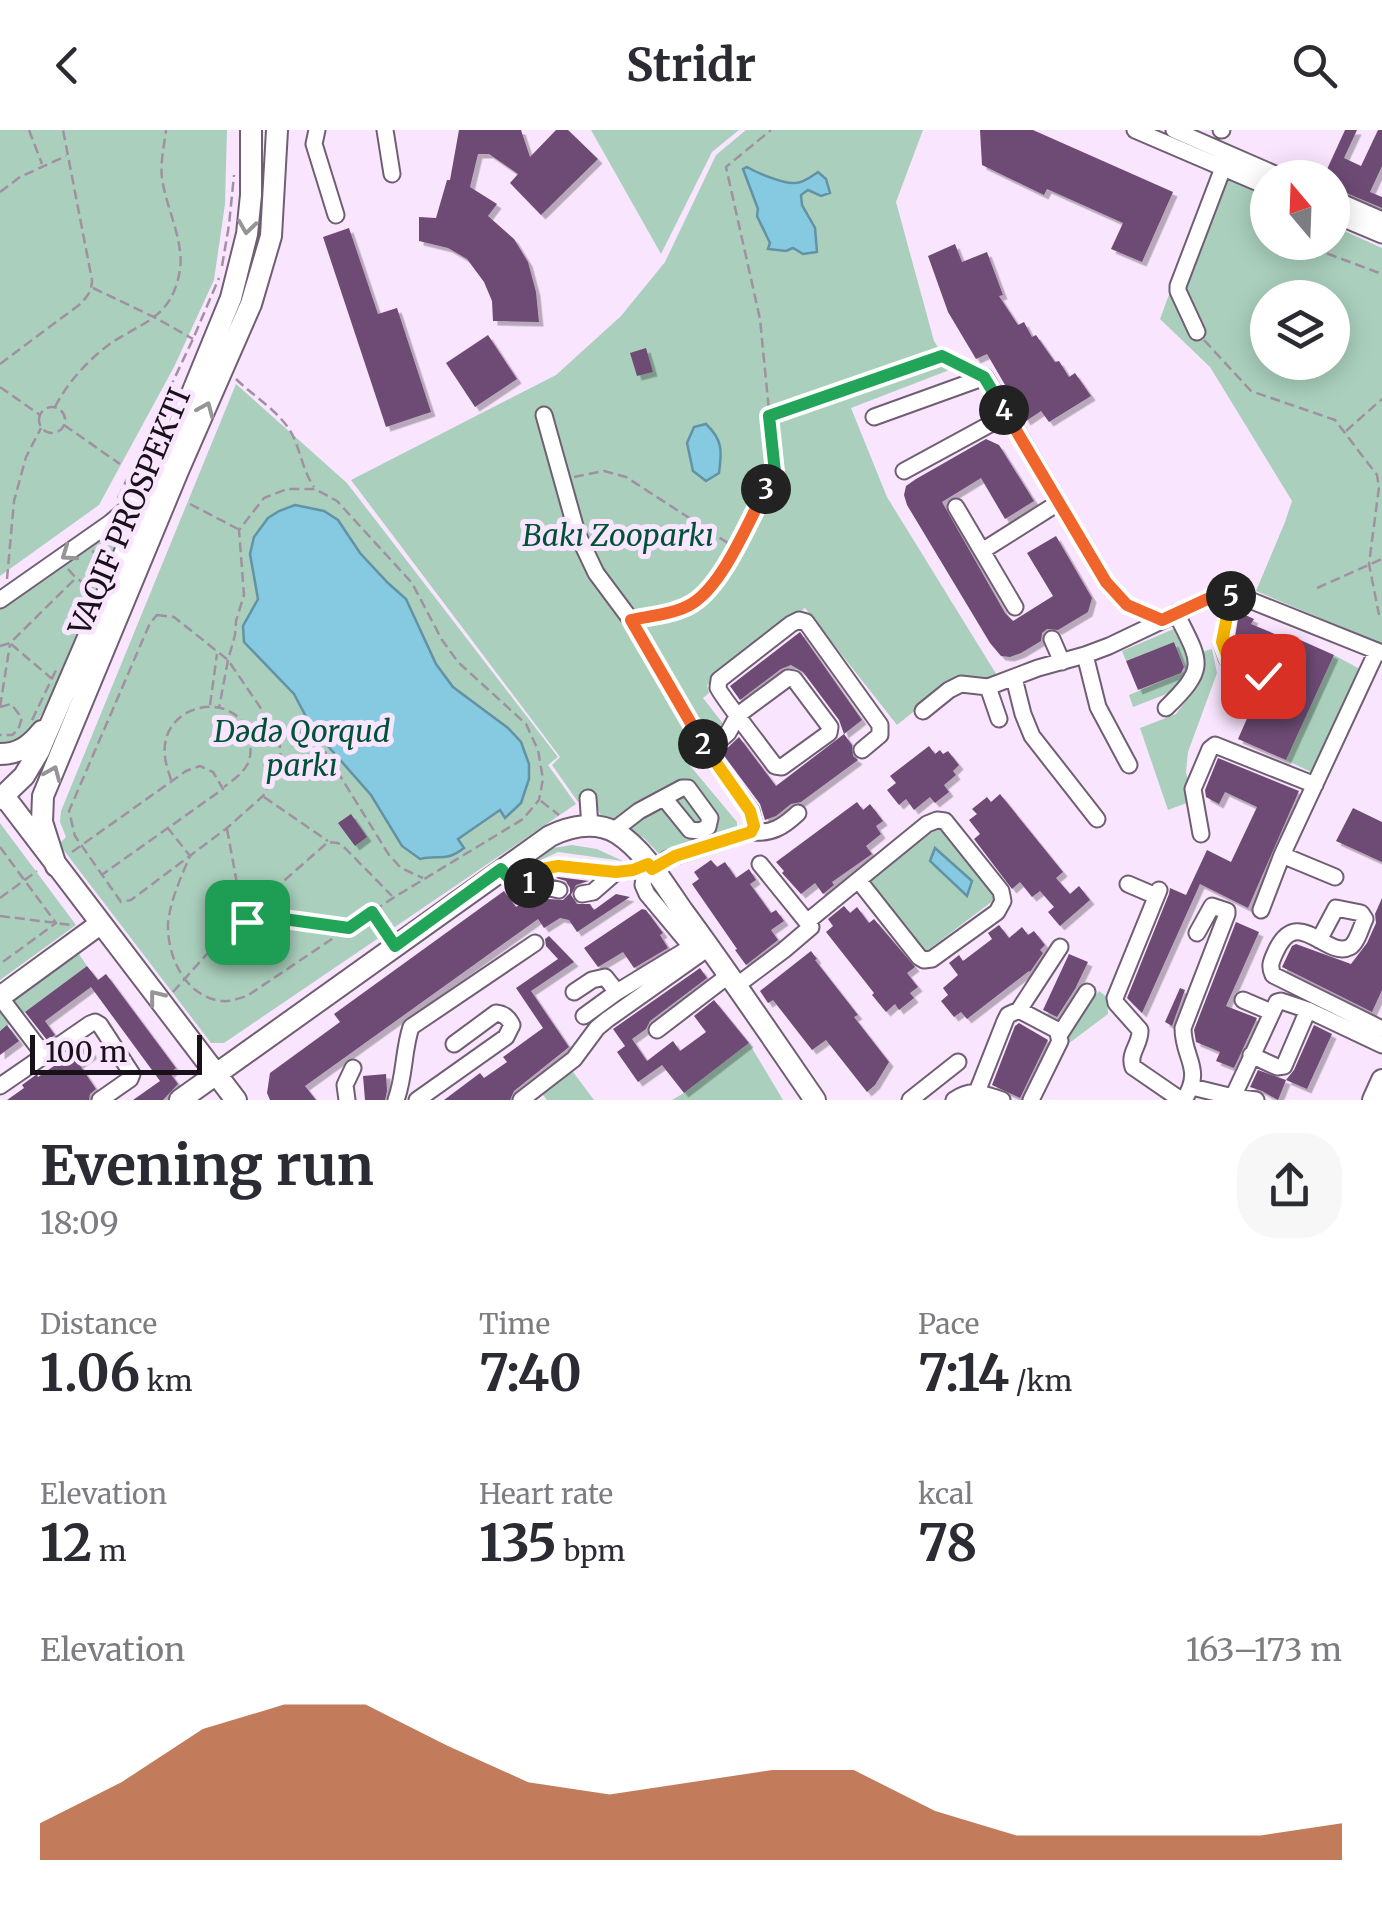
<!DOCTYPE html>
<meta charset="utf-8">
<style>
body{margin:0;font-family:Merriweather,serif;background:#f7f7f7;color:#2b2b33;height:100vh;display:flex;flex-direction:column;font-size:38px;white-space:nowrap}
*{box-sizing:border-box;margin:0}
p{font-size:32px;color:#7c7c81}
.icon{flex:none;width:55px;height:55px;fill:none;stroke:currentColor;stroke-width:2;stroke-linecap:round;stroke-linejoin:round}
.map{position:relative;height:970px;overflow:hidden}
.drawer{display:flex;flex-direction:column;background:#fff;flex:1}
.drawer>*{flex:none}
.needle{width:65px;rotate:341deg}
.tools{position:absolute;left:1250px;top:30px;display:grid;gap:20px}
.tools a{display:grid;place-items:center;width:100px;height:100px;border-radius:50%;background:#fff;box-shadow:0 5px 25px #0003;font-size:50px}
.scale{position:absolute;left:30px;bottom:25px;width:172px;box-sizing:border-box;padding-left:10px;border:5px solid #181119;border-top:0;font-size:28px;line-height:35px;white-space:nowrap;color:#181119;-webkit-text-stroke:8px #fae5fe;paint-order:stroke}
.pin{position:absolute;display:grid;place-items:center;width:85px;height:85px;color:#fff;margin:-42px;border-radius:20px;box-shadow:0 5px 15px #0006}
.km{position:absolute;width:50px;height:50px;margin:-25px;border-radius:50%;background:#222;color:#fff;font-size:28px;line-height:50px;text-align:center}
.round{display:grid;place-items:center;flex:none;width:105px;height:105px;border-radius:40px;background:#f7f7f7}
.headline{display:flex;align-items:center;justify-content:space-between;height:170px;padding:0 40px}
h1{font-size:55px;font-weight:700;line-height:75px}
.metrics{display:grid;grid-template-columns:repeat(3,1fr);gap:15px;height:170px;padding:10px 40px}
.metrics div{display:grid;align-content:center}
.metrics b{font-size:50px;font-weight:700}
.metrics small{font-size:28px;font-weight:400}
.metrics p{font-size:28px}
.chart{height:280px;padding:20px 40px}
.chart p{display:flex;justify-content:space-between}
.chart svg{width:100%;height:180px;margin-top:10px;fill:#a94416;opacity:.7}
header{display:flex;justify-content:space-between;align-items:center;height:130px;padding:0 40px;background:#fff;font-size:45px;font-weight:700}
.map>svg:first-child{display:block}
.green{fill:#aad0bd;fill-rule:evenodd}
.water{fill:#85cae1;stroke:#6492a5;stroke-width:2.5}
.building{fill:#6e4c74;filter:url(#shadow)}
.lines{fill:none;stroke-linecap:round;stroke-linejoin:round}
.minor-casing{stroke:#705e73;stroke-width:19}
.major-casing{stroke:#705e73;stroke-width:24}
.path{stroke:#a090a2;stroke-width:2.5;stroke-dasharray:10 5;stroke-linecap:butt}
.minor{stroke:#fff;stroke-width:15}
.major{stroke:#fff;stroke-width:20}
.oneway{stroke:#979498}
.split-1-casing{stroke:#fff;stroke-width:20}
.split-2-casing{stroke:#fff;stroke-width:20}
.split-3-casing{stroke:#fff;stroke-width:20}
.split-4-casing{stroke:#fff;stroke-width:20}
.split-5-casing{stroke:#fff;stroke-width:20}
.split-6-casing{stroke:#fff;stroke-width:20}
.split-1{stroke:#22a559;stroke-width:12}
.split-2{stroke:#f5b400;stroke-width:12}
.split-3{stroke:#f0652b;stroke-width:12}
.split-4{stroke:#22a559;stroke-width:12}
.split-5{stroke:#f0652b;stroke-width:12}
.split-6{stroke:#f5b400;stroke-width:12}
.labels{text-anchor:middle;stroke-width:10;stroke-linejoin:round;paint-order:stroke}
.street-label{font-size:30px;fill:#181119;stroke:#fae5fe}
.park-label{font-size:30px;font-style:italic;fill:#005237;stroke:#fae5fe}
</style>
<header><svg class="icon" aria-label="back" viewBox="0 0 24 24"><path d="M15 5l-7 7 7 7"/></svg>Stridr<svg class="icon" aria-label="search" viewBox="0 0 24 24"><circle cx="10" cy="10" r="6"/><path d="M15 15l6 6"/></svg></header>
<div class="map">
<svg width="1382" height="970" viewBox="0 0 1382 970">
<defs>
<filter id="shadow"><feDropShadow dx="4.5" dy="4.5" stdDeviation="0" flood-color="#0004"/></filter>
</defs>
<rect width="100%" height="100%" fill="#fae5fe"/>
<path class="green" d="M0,0h227l-2,74 -11,76 -40,87 -75,138 -99,71z
M591,0h148l-27,22 -51,102z
M746,0h177l-27,72 38,139 18,28 -101,39 36,89 111,180 -8,4 -32,-5 -61,49 -92,-117 -98,77 2,8 -6,5 25,32 -41,32 50,60v11l-15,9 -62,13 -16,-17 -44,-24 -9,-20 -13,8 -26,-37 8,-8 -209,-277 205,-105 65,-59 44,-54 51,-107z
M1214,43l53,24 1,45h64l1,-16 49,22v396l-126,-53 29,-69 7,-21 -82,-134 -50,-48zM1268,168h64v64h-64z
M236,254l111,99 211,274 -10,8 28,39 -352,239h-13l-152,-199 7,-7 -6,-15 1,-11z
M104,405l15,10 -67,150 -25,46 -27,7v-139z
M1176,498l14,27 22,-6 5,24 -29,79 -2,20 6,29 -24,9 -28,-82 36,-14 24,-33 -67,26 -4,-12 57,-24 -12,-29 -48,19 -4,-10z
M1259,518l28,13 -4,10 15,8 -12,28 -6,-4c3,-20 -11,-32 -25,-44z
M1334,525l26,14 -47,104 -27,-13z
M1230,532l12,3 22,20 2,16h-16l-4,-12 -16,-20z
M0,693l76,102 -76,55z
M933,698l13,1 50,62 -2,9 -66,50h-8l-49,-62 1,-10z
M572,715l25,4 26,12 -65,-9 -19,9 -2,-6 16,-7z
M79,824l8,12 -87,65v-21z
M1099,861l8,6 1,17 -40,30 -3,-11z
M749,913l34,57h-111l12,-7z
M570,938l24,32h-47l-7,-9z"/>
<path class="water" d="M747,37c10,6 37,17 48,16 9,0 17,-7 23,-11l8,7 4,14 -9,3 -13,-6 -7,5 1,10 13,23 2,24 -14,2 -10,-6 -7,3 -18,-2 2,-6 -13,-27 1,-7 -15,-40z
M706,294c17,16 16,27 13,49l-13,8 -13,-10 -6,-28 7,-16z
M295,375l29,6 14,9 22,33 28,30 18,16 30,65 17,23 55,41 13,14 8,22v15l-8,24 -16,15 -5,-8 -42,29 6,9c-19,15 -26,6 -44,11l-18,-13 -31,-51 -59,-67 -18,-34 -50,-52 -1,-16 15,-27 -8,-45 4,-17 14,-19 11,-7z
M935,718l37,33 -5,15 -37,-35z"/>
<path class="building" d="M459,0h62l9,27 26,-27h12l30,29 -57,56 -31,-32 8,-9 -29,-20h-11l-8,33 27,17 -9,12 26,23 14,23 8,30 3,30 -46,-1 -1,-20 -8,-19 -17,-23 -19,-11 -29,-7v-24l17,1 11,-38h3z
M980,0h53l140,62 -31,70 -31,-13 12,-26 -76,-34 -3,6 -62,-30z
M1345,0h12l-13,28 17,8 17,-36h4v36l-12,26 12,5v11l-50,-21v-9h-9z
M349,98l29,86 19,-6 34,104 -45,15 -63,-190z
M955,114l7,18 25,-10 16,43 -4,1 19,29 6,-3 8,15 4,-2 19,27 4,-1 10,16 6,-4 16,23 -42,26 -8,-11 -15,10 -39,-67 -11,5 -28,-47 -20,-56z
M488,205l29,44 -42,28 -29,-44z
M646,218l7,24 -16,4 -7,-23z
M986,309l13,6 35,56 -29,18 -24,-41 -39,24 63,111 8,8 40,-25 -26,-43 29,-17 36,62 -4,14 -30,18 -11,-1 -5,4 -1,8 -20,12 -11,4 -9,-1 -11,-13 -83,-138 -3,-10 2,-9 10,-7z
M1239,482l15,7 -3,5 45,19 2,-4 36,16 -48,105 -48,-21 15,-34 28,13 17,-39 -16,-8 5,-10 -52,-24z
M800,502l62,88 -18,14 -5,-14 -36,-48 -12,-7 -10,4 -41,31 -10,-14z
M1174,512l10,25 -3,6 -43,17 -12,-29z
M844,604l8,11 1,11 5,4 -57,42 -10,2 -15,12 -11,4 -5,-16 -38,-51 17,-16 37,49z
M929,616l6,8 5,-4 3,4 5,-3 11,14 -6,6 3,4 -12,10 5,7 -14,11 -5,-6 -16,13 -8,-11 -7,6 -12,-15 9,-7 -6,-7z
M1218,628l81,33 -51,117 -48,-24 -58,129 -15,-15 42,-104 1,-6 16,7 21,-45 24,12 26,-55 -32,-15 -6,12 -13,-7 -1,-7z
M1000,664l63,78 -7,6 14,16 9,-8 11,14 -30,26 -12,-14 6,-5 -14,-16 -8,6 -12,-15 -8,7 -38,-50 6,-5 -11,-14 8,-6 -5,-5 15,-12 4,5z
M857,672l6,8 7,-6 13,17 -7,5 5,8 -15,12 6,8 -40,28 2,3 -11,9 -8,-11 -14,11 -19,-21 2,-2 -8,-9z
M1353,678l29,14v40l-46,-21z
M351,684l16,23 -12,9 -17,-23z
M711,730l6,7 8,-5 11,16 13,-9 7,11 -6,4 21,29 5,-3 8,11 -13,9 7,10 -32,25 -11,-15 2,-1 -45,-65 7,-5 -5,-7z
M558,747l31,4 -13,4 -5,10 6,9h13l4,6 22,-16 14,3 -53,35 -8,-12 -9,-2 -16,10 -6,-9 -233,167 11,14h-46l-3,-7 3,-20 70,-51 -6,-8 170,-123 12,16 22,-14 10,6 15,1 7,-7v-5l-4,-7 -10,-3z
M1382,768v92l-10,22 -90,-45 10,-21 4,-2 55,20 16,-21 9,-20 -1,-9z
M844,776l6,7 7,-6 12,16 5,-4 41,48 -8,6 11,14 -8,6 4,5 -15,12 -4,-6 -9,8 -14,-17 2,-2 -48,-61 7,-6 -5,-7z
M642,779l4,1 17,23 -3,2 8,13 -34,20 -11,-16 -25,15 -14,-19z
M1236,792l23,10 -33,74 31,12 -23,50 -18,-7 4,-9 -24,-10 -2,-12z
M999,795l10,13 13,-11 6,8 6,-4 11,14 -5,5 3,3 -13,19 -1,-1 -62,48 -6,-7 -7,5 -13,-16 7,-6 -5,-7 15,-13 -9,-12 10,-8 4,6 29,-22 -4,-6z
M549,806l25,26 -43,29 38,56 -55,44 -4,9h-66l36,-27 4,5 23,-16 -4,-5 40,-29 -27,-40 42,-29 -12,-13 -1,-7z
M811,821l6,8 -2,1 43,55 -4,2 35,45 -14,23 -8,7 -41,-52 -14,10 -39,-50 -5,3 -8,-12z
M1069,824l19,8 -13,27 -18,28 -14,-7z
M87,836l11,14 8,-6 70,94 -6,5 8,11 -15,16h-30l27,-19 -69,-94 -46,34 10,14 -8,5 -22,-28z
M700,838l7,10 -57,43 -4,8 -14,10 15,22 26,-20 7,10 26,-19 -12,-16 20,-16 35,43 -65,50 -22,-28 -24,17 -21,-30 8,-6 -12,-17z
M1180,858l5,2 -13,36 -7,-4z
M1019,893l29,17 -28,58 -28,-13 23,-59z
M7,895l12,16 -19,14v-24z
M1314,895l18,9 -25,55 -21,-9 8,-10z
M85,911l8,13 -14,10 17,25 -6,5 -1,6h-82l17,-12 -2,-3 15,-11 1,3 16,-11 -2,-2z
M1258,940l28,10 -8,20 -16,-9 -12,-4z
M386,944l1,17 -2,9h-20l-2,-24z"/>
<g class="lines">
<defs>
<path id="minor" d="M317,0l-3,14 22,71
M385,0l7,44
M1135,0l133,57
M1174,0l110,48
M1221,0h1
M1332,68l50,22
M1332,84l50,21
M1197,202l-19,-41v-5l45,-118
M544,285l33,118 19,40 35,47 76,131
M874,287l111,-40 121,205 21,23 35,15
M904,341l103,-56
M956,377l59,100
M982,421l76,-48
M1231,465l-9,48 5,15 31,11 15,26
M0,470l110,-77 20,-17 22,-28
M1052,509l10,23
M1085,525l13,52 31,58
M1014,548l9,36 9,22 65,83
M988,557l11,32
M1166,578c42,-41 35,-45 10,-95
M923,581l26,-21 12,-6 27,3 50,-19 47,-13 24,-9 107,-51h15l21,6 130,52
M588,668l2,29
M613,701l26,-20 43,-23h6l22,30 -2,9 -8,4 -10,-1 -26,-32
M751,702c21,2 32,-5 47,-19
M1201,704l-8,-45 17,-40 5,-4 100,40
M1282,725l53,22
M501,739l19,22 27,-23 11,-2 58,6 17,-2 14,-7
M537,747l13,11 9,2
M1128,754l28,12
M1159,760l-44,108 1,5 24,27c1,14 -12,23 -7,37l48,33
M582,764l11,-2 23,-20
M1261,780l21,-55 95,-204
M808,791l119,-97 10,-4 8,1 56,70 2,10 -6,11 -65,47 -8,1 -5,-3 -60,-76
M1319,810l17,-32 25,5 4,6c-4,8 -8,24 -15,28 -24,13 -53,-45 -75,6 -4,9 -6,13 -2,22l109,54
M698,825l-51,-61 -4,-9 1,-7 23,-19 84,-27 3,-6 -3,-15 -44,-60 21,-18 10,-18 50,-37 6,1 36,48 -1,6 -47,34 -7,-1c-7,-10 -56,-73 -57,-78 0,-3 1,-6 1,-8l72,-56 8,-4 7,2 74,103v10l-18,15
M736,856l48,-36 27,-23 -51,-63
M574,862l18,-12 13,-3 12,15
M0,867l44,58
M1243,870l28,12
M584,886l33,-24 79,-48
M657,900l72,-55
M1060,904l27,-42
M1251,925l26,12 7,-1 24,-56
M0,956l90,-62 5,-2 5,3 32,49 -2,5 -30,21
M1192,957l41,10 23,3
M977,962l28,-71 3,-6 11,-5
M1233,967l44,-95 4,-1 27,9 74,35
M347,970l-2,-15 8,-17
M396,970c9,-24 7,-49 15,-73l124,-84
M417,970l89,-63 6,-12c-4,-8 -8,-11 -16,-12l-42,31
M521,970l53,-41 23,-31 11,-9 99,-70
M910,970l48,-38
M954,970c18,-13 29,-6 48,0
M1031,970l29,-59 -3,-11 -38,-20 41,-63
M1184,970c20,-32 -1,-41 -1,-72l44,-114v-3l-15,-5 -15,27"/>
<path id="major" d="M0,624c19,0 31,-9 42,-23
M4,666l232,304
M0,669l24,-23 15,-25 124,-287 68,-166 16,-64 4,-39v-65
M56,736l-14,-44 1,-26 135,-325 73,-167 20,-68 6,-106
M0,867l100,-73
M180,970l370,-264c21,-10 46,-15 67,-3 27,17 47,51 65,77 46,62 89,126 133,190
M1373,970l9,-20"/>
</defs>
<use href="#minor" class="minor-casing"/>
<use href="#major" class="major-casing"/>
<path class="path" d="M29,0l13,34
M0,62l20,-15 46,-21
M1299,113l83,31
M222,136l7,-41 5,-50
M93,158l63,30 37,21
M1204,210l47,51 84,29 42,55 2,12 -10,77 10,51
M0,234l79,-59c8,-8 13,-13 13,-25l-29,-150
M236,249c17,17 46,34 57,57 8,17 10,35 21,51
M0,257l40,28
M39 290a13 13 0 1 1 26 0a13 13 0 1 1-26 0Z
M55,277c12,-24 34,-48 56,-64 32,-21 59,-25 68,-68 7,-29 -11,-63 -16,-91 -4,-18 1,-36 3,-54
M771,285l171,-59 28,13
M64,295l56,39
M1346,301l36,-32
M574,347l30,-6 22,6 108,70
M118,368l75,-159 26,-61
M190,374l48,25
M92,421l9,4 3,6
M68,439l8,9 16,10
M7,449l7,-78 12,-44 15,-29
M1317,458l65,-29
M157,485l17,2 54,43 51,75 2,26 -18,35 -36,32 -96,72 -10,2 -46,-66 -6,-25 81,-188z
M646,487l38,-9 11,-6 27,-30 53,-100 -15,-153 -34,-152 45,-37
M11,514l40,34
M0,516l10,-3 66,-65
M210,575l7,-51
M0,577l10,-63
M0,577l11,-3 11,14 -4,12 -6,5h-12
M32,590l25,-52
M279,605l22,-2 25,20 63,102 12,13 22,10
M171,650c-2,-7 -5,-15 -6,-23 -7,-57 78,-70 85,-15 1,8 1,16 -3,23 -5,9 -15,16 -23,22
M264,667l64,44
M541,671l18,14
M167,697l23,29c-9,21 -20,45 -22,68 -1,33 18,74 55,77 7,1 17,-3 24,-5l146,-98 130,-79 16,-19 4,-21 -5,-29 -12,-26 -68,-62 -16,-22 -30,-57 -75,-82 -22,-12h-28l-23,9 -25,32 5,65 -8,26 -1,14 -7,25 -9,48
M227,699l13,71c-9,28 25,28 25,8 0,-16 -16,-14 -25,-8
M0,717l56,76 -56,41
M72,722l114,-81 14,-5 13,6 10,17 -120,85
M0,768l37,-27
M262,770l66,-58 10,1 7,5 47,48
M372,784l13,18
M0,786l72,9
M264,787l85,11
M173,862l67,-75"/>
<use href="#minor" class="minor"/>
<use href="#major" class="major"/>
</g>
<defs><path id="oneway-chevron" d="M-2-3.5L2.5 0L-2 3.5" fill="none" stroke-width="1.6" stroke-linecap="round" stroke-linejoin="round" transform="scale(2.5)"/></defs>
<g class="oneway">
<use href="#oneway-chevron" transform="translate(247 97) rotate(98)"/>
<use href="#oneway-chevron" transform="translate(206 279) rotate(-67)"/>
<use href="#oneway-chevron" transform="translate(68 424) rotate(145)"/>
<use href="#oneway-chevron" transform="translate(53 643) rotate(-67)"/>
<use href="#oneway-chevron" transform="translate(156 867) rotate(-128)"/>
</g>
<g class="lines">
<defs>
<path id="split-1" d="M247,792h9l6,-6 87,12 23,-16 23,34 106,-77 19,22 9,-8"/>
<path id="split-2" d="M529,753l18,-15 11,-2 58,6 17,-2 15,-6 4,5 23,-13 76,-24 3,-6 -4,-15 -47,-67"/>
<path id="split-3" d="M703,614l-72,-124c19,-4 45,-6 62,-17 31,-20 55,-81 73,-114"/>
<path id="split-4" d="M766,359l9,-17 -6,-56 173,-60 42,21 20,33"/>
<path id="split-5" d="M1004,280l102,172 21,23 35,15 54,-25 15,1"/>
<path id="split-6" d="M1231,466l-9,46 6,16 22,7 13,11"/>
</defs>
<use href="#split-1" class="split-1-casing"/>
<use href="#split-2" class="split-2-casing"/>
<use href="#split-3" class="split-3-casing"/>
<use href="#split-4" class="split-4-casing"/>
<use href="#split-5" class="split-5-casing"/>
<use href="#split-6" class="split-6-casing"/>
<use href="#split-1" class="split-1"/>
<use href="#split-2" class="split-2"/>
<use href="#split-3" class="split-3"/>
<use href="#split-4" class="split-4"/>
<use href="#split-5" class="split-5"/>
<use href="#split-6" class="split-6"/>
</g>
<g class="labels">
<g class="street-label">
<text transform="translate(130 382) rotate(-67)" y="10">VAQIF PROSPEKTI</text>
</g>
<g class="park-label">
<text x="618" y="416">Bakı Zooparkı</text>
<text x="302" y="612">Dədə Qorqud<tspan x="302" dy="34">parkı</tspan></text>
</g>
</g>
</svg>
<div class="tools">
<a><svg class="needle" viewBox="-14 -14 28 28"><path d="M0-13l5 13h-10z" fill="#e53935"/><path d="M0 13l5-13h-10z" fill="#7c7c81"/></svg></a>
<a><svg class="icon" aria-label="layers" viewBox="0 0 24 24"><path d="M12 4l9 5-9 5-9-5zM3 14l9 5 9-5"/></svg></a>
</div>
<div class="scale">100 m</div>
<div class="pin" style="left:247px;top:792px;background:#1e9e55"><svg class="icon" aria-label="arrive" viewBox="0 0 24 24"><path d="M6 21V4h12l-3 4 3 4H6"/></svg></div>
<div class="pin" style="left:1263px;top:546px;background:#d93025"><svg class="icon" aria-label="check" viewBox="0 0 24 24"><path d="M5 12l5 5 9-10"/></svg></div>
<b class="km" style="left:529px;top:753px">1</b>
<b class="km" style="left:703px;top:614px">2</b>
<b class="km" style="left:766px;top:359px">3</b>
<b class="km" style="left:1004px;top:280px">4</b>
<b class="km" style="left:1231px;top:466px">5</b>
</div>
<section class="drawer">
<div class="headline"><div><h1>Evening run</h1><p>18:09</p></div><a class="round"><svg class="icon" aria-label="share" viewBox="0 0 24 24"><path d="M12 15V3M7 8l5-5 5 5M5 13v7h14v-7"/></svg></a></div>
<div class="metrics">
<div><p>Distance</p><b>1.06<small> km</small></b></div>
<div><p>Time</p><b>7:40</b></div>
<div><p>Pace</p><b>7:14<small> /km</small></b></div>
</div>
<div class="metrics">
<div><p>Elevation</p><b>12<small> m</small></b></div>
<div><p>Heart rate</p><b>135<small> bpm</small></b></div>
<div><p>kcal</p><b>78</b></div>
</div>
<div class="chart"><p><span>Elevation</span>163–173 m</p>
<svg viewBox="0 0 160 44" preserveAspectRatio="none"><path d="M0 44V35L10 25L20 12L30 6L40 6L50 16L60 25L70 28L80 25L90 22L100 22L110 32L120 38L130 38L140 38L150 38L160 35V44z"/></svg>
</div>
</section>
